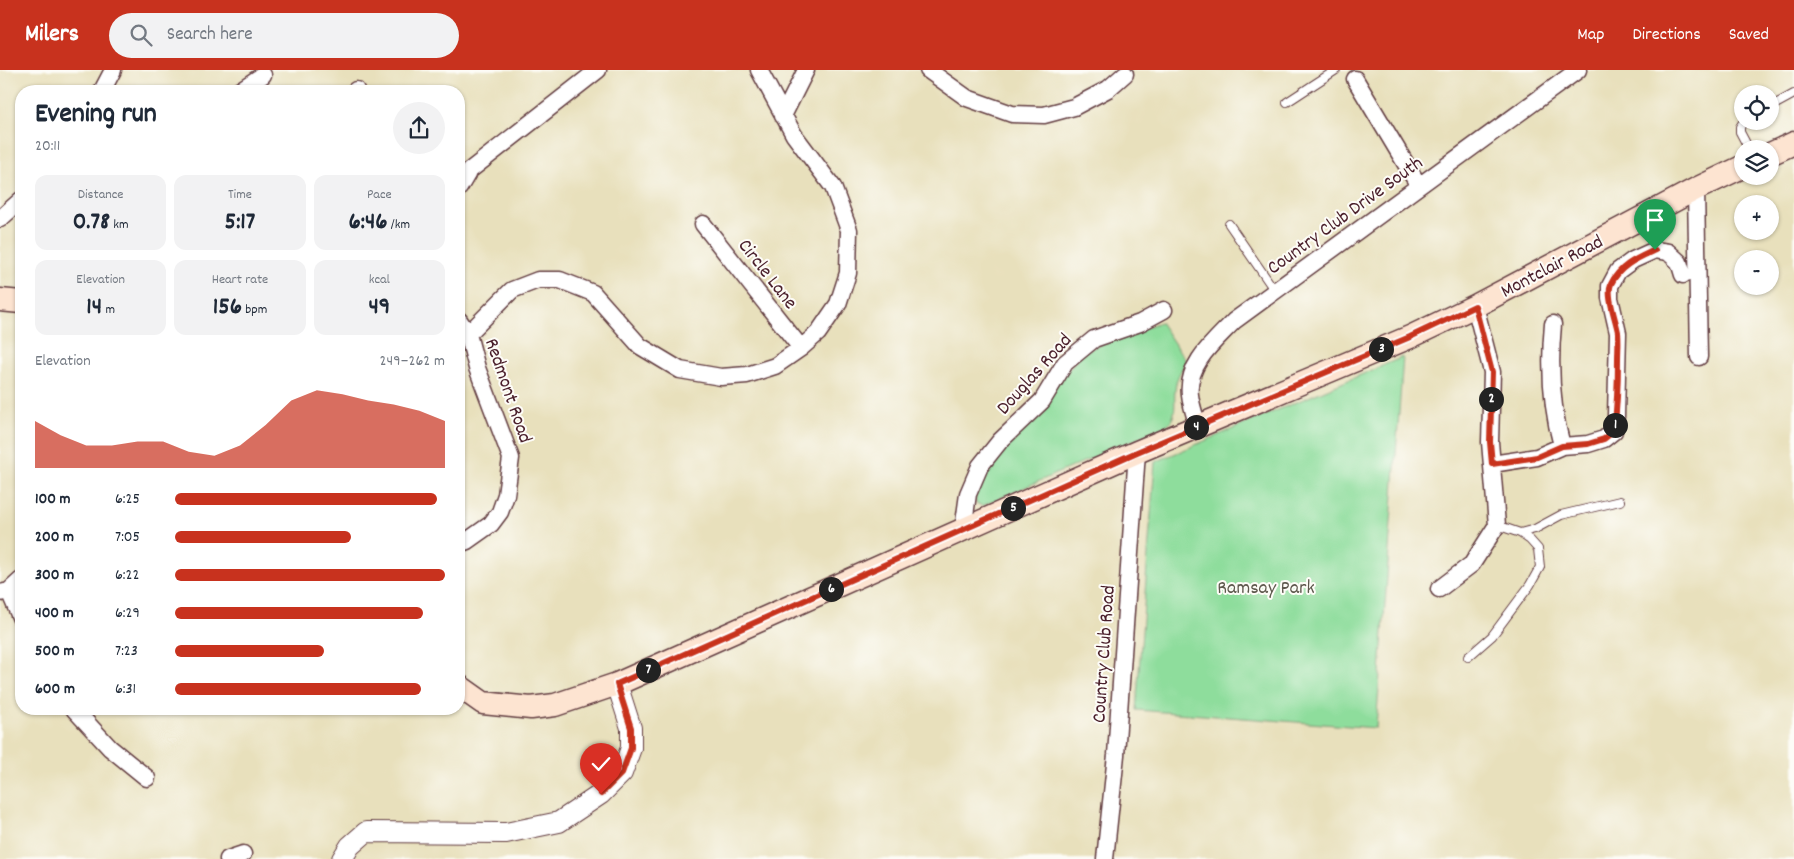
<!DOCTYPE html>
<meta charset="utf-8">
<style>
body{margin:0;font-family:Dekko,sans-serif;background:#f2f2f3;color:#1f2937;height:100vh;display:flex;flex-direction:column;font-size:19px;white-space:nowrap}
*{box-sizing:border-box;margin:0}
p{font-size:16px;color:#747a83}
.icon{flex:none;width:28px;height:28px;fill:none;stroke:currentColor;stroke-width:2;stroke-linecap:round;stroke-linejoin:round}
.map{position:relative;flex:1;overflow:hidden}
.panel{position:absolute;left:15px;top:15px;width:450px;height:630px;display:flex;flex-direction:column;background:#fff;border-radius:20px;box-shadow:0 1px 4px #0004}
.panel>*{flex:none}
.fabs{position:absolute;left:1734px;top:15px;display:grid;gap:10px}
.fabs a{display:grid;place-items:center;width:45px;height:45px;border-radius:50%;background:#fff;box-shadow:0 1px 4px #0004;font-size:25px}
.pin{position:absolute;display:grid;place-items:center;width:42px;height:42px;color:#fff;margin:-51px -21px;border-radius:50% 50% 50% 0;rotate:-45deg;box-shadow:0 0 5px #0007}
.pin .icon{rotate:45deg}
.km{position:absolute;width:25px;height:25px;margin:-12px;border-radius:50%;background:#222;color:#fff;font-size:14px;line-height:25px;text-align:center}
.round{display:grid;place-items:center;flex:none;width:52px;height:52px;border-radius:26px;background:#f2f2f3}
.overview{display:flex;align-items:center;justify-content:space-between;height:85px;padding:0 20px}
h1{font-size:28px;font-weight:700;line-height:38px}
.metrics{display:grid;grid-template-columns:repeat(3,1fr);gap:8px;height:85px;padding:5px 20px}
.metrics div{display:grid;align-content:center;border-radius:12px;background:#f2f2f3;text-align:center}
.metrics b{font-size:25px;font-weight:700}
.metrics small{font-size:14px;font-weight:400}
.metrics p{font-size:14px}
.chart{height:140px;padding:10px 20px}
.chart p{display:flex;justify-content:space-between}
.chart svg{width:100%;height:90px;margin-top:5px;fill:#c8321e;opacity:.7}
ul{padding:0 20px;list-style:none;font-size:16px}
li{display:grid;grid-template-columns:80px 60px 1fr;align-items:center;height:38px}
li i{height:12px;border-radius:6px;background:#c8321e}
header{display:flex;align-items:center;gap:30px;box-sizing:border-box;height:70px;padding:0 25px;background:#c8321e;color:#fff}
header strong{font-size:24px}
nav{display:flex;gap:28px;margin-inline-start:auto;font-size:18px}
.search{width:350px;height:45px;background:#f2f2f3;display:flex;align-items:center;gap:12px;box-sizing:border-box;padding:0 18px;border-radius:28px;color:#747a83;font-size:19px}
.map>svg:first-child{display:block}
.park{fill:#8edd9c;stroke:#6c7e64}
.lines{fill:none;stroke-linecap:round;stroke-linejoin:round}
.service-casing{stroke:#623c41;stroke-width:10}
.minor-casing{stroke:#623c41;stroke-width:19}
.tertiary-casing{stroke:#623c41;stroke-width:22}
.secondary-casing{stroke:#623c41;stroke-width:25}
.service{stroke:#fff;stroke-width:8}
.minor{stroke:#fff;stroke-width:16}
.tertiary{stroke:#fff;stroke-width:20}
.secondary{stroke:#fde4d1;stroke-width:22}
.route-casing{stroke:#fff;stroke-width:10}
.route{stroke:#c8321e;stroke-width:6}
.labels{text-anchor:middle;stroke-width:4;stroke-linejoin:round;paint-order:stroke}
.street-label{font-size:20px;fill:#4a1f2b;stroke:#fdfcf7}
.park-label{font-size:20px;fill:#5e584d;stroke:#fdfcf7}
</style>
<header>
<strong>Milers</strong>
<div class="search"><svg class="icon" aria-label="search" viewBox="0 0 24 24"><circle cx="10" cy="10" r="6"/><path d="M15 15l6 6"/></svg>Search here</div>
<nav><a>Map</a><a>Directions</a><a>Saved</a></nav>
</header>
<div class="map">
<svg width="1794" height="789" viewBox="0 0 1794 789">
<rect width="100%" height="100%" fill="#fdfcf7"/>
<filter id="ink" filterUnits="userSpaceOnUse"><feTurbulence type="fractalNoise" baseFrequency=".02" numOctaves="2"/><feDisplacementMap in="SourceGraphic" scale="10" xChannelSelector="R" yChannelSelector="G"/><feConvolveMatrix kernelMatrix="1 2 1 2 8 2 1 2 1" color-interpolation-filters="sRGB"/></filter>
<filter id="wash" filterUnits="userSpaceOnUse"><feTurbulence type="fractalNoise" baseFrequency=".0096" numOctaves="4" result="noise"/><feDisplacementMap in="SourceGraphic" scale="20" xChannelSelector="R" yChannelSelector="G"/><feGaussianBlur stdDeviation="1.12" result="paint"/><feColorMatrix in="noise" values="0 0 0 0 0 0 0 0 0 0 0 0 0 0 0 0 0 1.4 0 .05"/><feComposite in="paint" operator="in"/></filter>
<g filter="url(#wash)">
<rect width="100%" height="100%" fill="#e8e0bc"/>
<path class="park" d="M1160,252l26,39c-3,7 -9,15 -10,23 -4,16 4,31 -10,42l-184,80 -6,-3 -1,-9 3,-17 105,-125 30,-13z
M1403,287l-27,371 -240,-18 19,-248z"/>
</g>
<g filter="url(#ink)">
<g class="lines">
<defs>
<path id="service" d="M1287,32l49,-32
M1770,37l24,-13
M1744,51l-4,6v5l9,17
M1229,154l46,67
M1520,463l15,-4 26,-14 59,-14
M1468,587l24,-21 38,-51 10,-18 -2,-18 -8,-9 -10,-7 -23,-8"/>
<path id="minor" d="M928,0l39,28 45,16 32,1 30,-8 34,-18 17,-15
M1355,9l64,107
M102,21l11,-21
M239,21l24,-16
M355,21l1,-1
M783,46l23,-46
M459,118l10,-17 129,-101
M1696,119l3,168
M0,149l21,-19
M703,154l98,124
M459,250l9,14 9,34 34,90 -5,37 -6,17 -9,12 -24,17 -8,3
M1553,254c-4,42 -2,82 9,122
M468,264l44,-44 26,-10h22l33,13 47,53 40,24 41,7 26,-2 28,-9 26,-18 17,-15 20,-29 10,-31 1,-43 -16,-43 -39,-52 -35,-65
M1198,356c-3,-10 -7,-21 -8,-31 -4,-31 25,-54 44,-74l344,-251
M1492,394l45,-7 25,-11 26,-2 16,-5 10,-8 2,-15 2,-83 -8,-35v-12l8,-15 15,-11 22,-10 13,2 11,10 4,13
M963,460l5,-36 12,-28 20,-25 42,-40 23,-38 29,-24 46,-16 24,-13
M1439,519l33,-25 25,-39 -7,-83 2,-70 -17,-66
M9,521l12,28
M0,523l9,-2 12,-11
M74,639l36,39 37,30
M228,789l15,-5
M1105,789l11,-104 21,-303"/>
<path id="tertiary" d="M342,789l8,-13 16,-14 140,1 53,-11 42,-28 21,-21 9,-25v-20l-14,-44"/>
<path id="secondary" d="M1770,84l24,-11
M0,230l21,2
M459,616l24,17 48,5 24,-3 62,-21 520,-232 273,-115 65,-31 221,-117 46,-22"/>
</defs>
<use href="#service" class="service-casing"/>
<use href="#minor" class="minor-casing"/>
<use href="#tertiary" class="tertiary-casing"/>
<use href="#secondary" class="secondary-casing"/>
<use href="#service" class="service"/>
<use href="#minor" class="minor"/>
<use href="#tertiary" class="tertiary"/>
<use href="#secondary" class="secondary"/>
</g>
</g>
<g class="lines" filter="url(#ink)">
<defs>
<path id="route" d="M601,724l21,-21 9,-25v-20l-14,-44 520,-232 273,-115 65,-31 17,66 -2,70 2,22 45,-7 25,-11 26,-2 16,-5 10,-8c3,-24 4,-48 4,-72 0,-9 1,-18 0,-27 -2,-12 -12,-37 -7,-48 9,-19 27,-26 44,-34"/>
</defs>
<use href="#route" class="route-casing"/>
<use href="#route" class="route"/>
</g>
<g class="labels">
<g class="street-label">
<text transform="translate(1344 144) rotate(-36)" y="7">Country Club Drive South</text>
<text transform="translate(1551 195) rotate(-28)" y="7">Montclair Road</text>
<text transform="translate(769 203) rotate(52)" y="7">Circle Lane</text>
<text transform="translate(1033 303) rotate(-48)" y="7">Douglas Road</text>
<text transform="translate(510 320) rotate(71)" y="7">Redmont Road</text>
<text transform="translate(1102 584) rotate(-86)" y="7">Country Club Road</text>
</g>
<g class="park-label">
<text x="1266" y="523">Ramsay Park</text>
</g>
</g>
</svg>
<div class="fabs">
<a><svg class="icon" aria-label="locate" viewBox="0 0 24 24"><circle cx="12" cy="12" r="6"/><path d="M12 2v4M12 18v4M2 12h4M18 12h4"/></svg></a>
<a><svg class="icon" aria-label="layers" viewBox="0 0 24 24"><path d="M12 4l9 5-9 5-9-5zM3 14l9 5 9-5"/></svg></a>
<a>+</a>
<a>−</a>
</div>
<div class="pin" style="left:1655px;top:180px;background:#1e9e55"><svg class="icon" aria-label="arrive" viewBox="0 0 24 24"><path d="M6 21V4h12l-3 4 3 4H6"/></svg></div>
<div class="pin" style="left:601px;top:724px;background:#d93025"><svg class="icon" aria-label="check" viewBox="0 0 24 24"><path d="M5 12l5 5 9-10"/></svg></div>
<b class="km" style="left:1615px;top:355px">1</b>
<b class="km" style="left:1491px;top:329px">2</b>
<b class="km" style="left:1381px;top:279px">3</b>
<b class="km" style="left:1196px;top:357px">4</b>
<b class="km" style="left:1013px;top:438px">5</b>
<b class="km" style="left:831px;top:519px">6</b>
<b class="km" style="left:648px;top:600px">7</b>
<section class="panel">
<div class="overview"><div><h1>Evening run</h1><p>20:11</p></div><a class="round"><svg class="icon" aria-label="share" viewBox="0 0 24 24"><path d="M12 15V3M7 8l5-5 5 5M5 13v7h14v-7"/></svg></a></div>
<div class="metrics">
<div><p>Distance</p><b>0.78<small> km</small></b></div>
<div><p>Time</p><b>5:17</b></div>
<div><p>Pace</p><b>6:46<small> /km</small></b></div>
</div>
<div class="metrics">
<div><p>Elevation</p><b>14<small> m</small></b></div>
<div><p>Heart rate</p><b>156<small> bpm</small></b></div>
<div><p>kcal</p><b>49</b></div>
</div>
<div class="chart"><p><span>Elevation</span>249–262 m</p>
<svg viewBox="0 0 160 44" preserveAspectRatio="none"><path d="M0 44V21L10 28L20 33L30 33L40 31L50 31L60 36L70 38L80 33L90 23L100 11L110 6L120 8L130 11L140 13L150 16L160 21V44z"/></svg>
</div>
<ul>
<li><b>100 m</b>6:25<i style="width:97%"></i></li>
<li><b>200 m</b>7:05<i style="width:65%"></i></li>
<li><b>300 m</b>6:22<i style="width:100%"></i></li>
<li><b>400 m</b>6:29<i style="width:92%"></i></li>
<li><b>500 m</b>7:23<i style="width:55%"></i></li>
<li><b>600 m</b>6:31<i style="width:91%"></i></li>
</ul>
</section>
</div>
